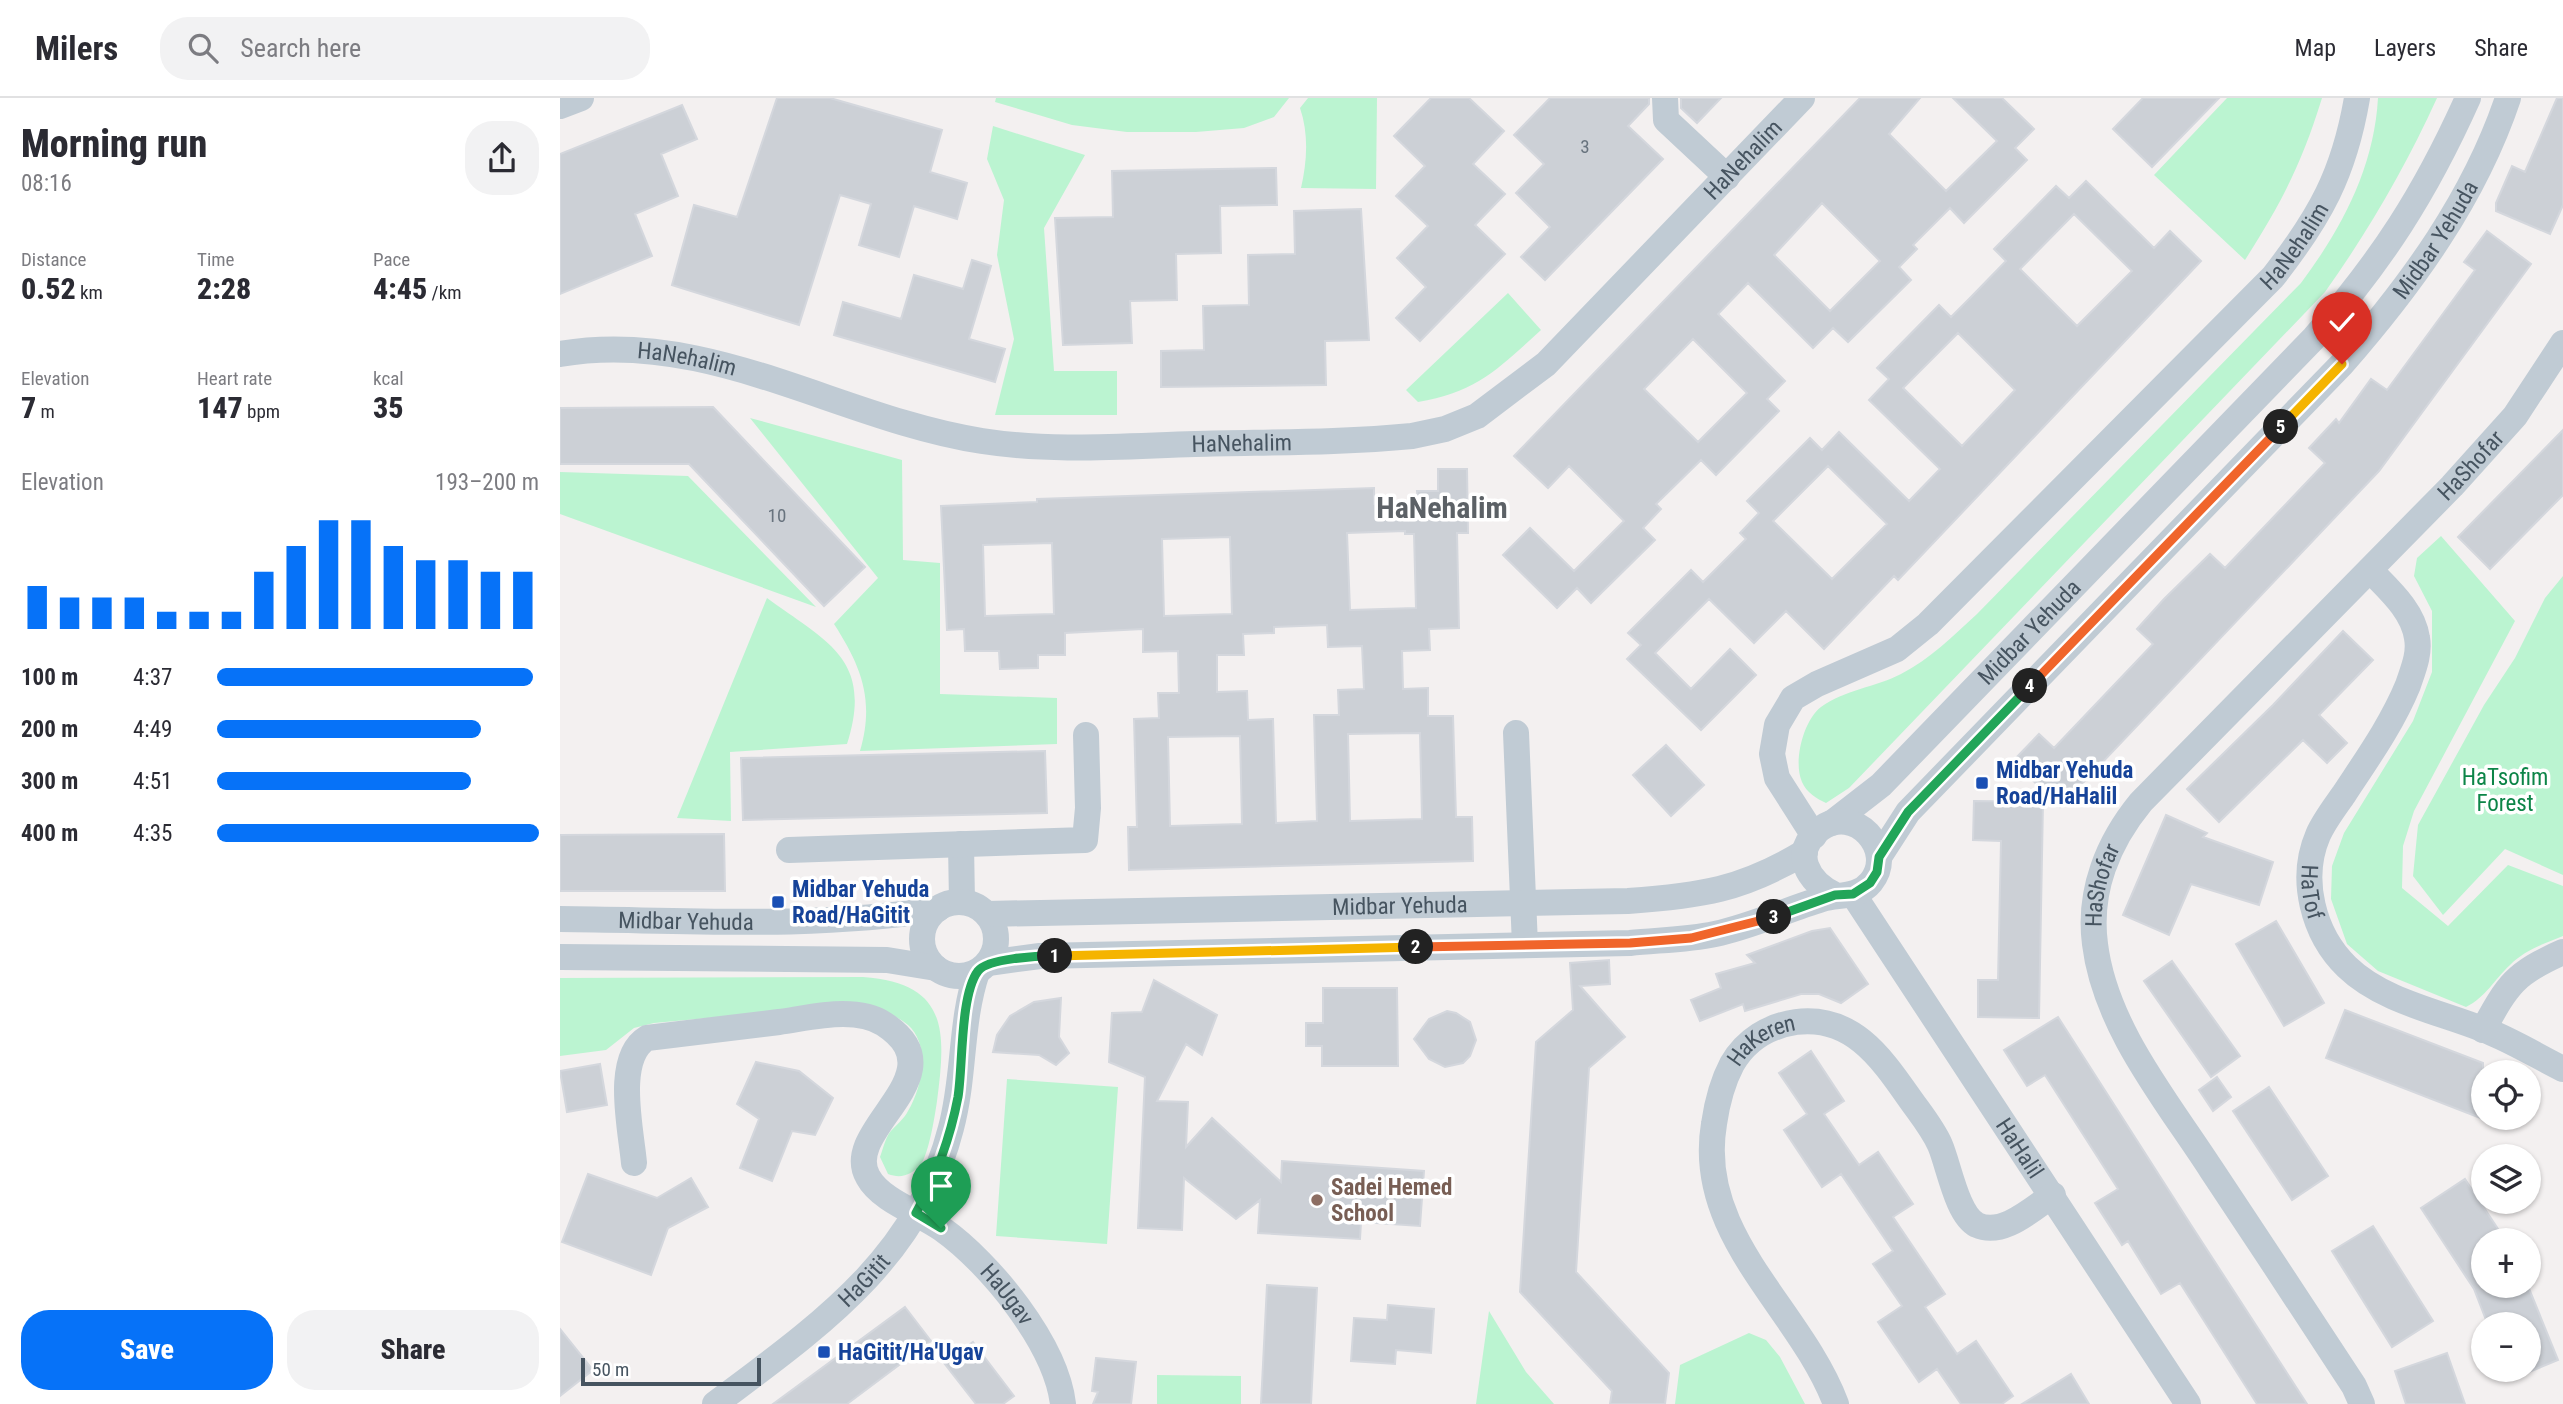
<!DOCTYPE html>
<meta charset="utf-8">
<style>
body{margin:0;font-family:"Roboto Condensed",sans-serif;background:#f2f2f3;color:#2b2b33;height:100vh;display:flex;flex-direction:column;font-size:26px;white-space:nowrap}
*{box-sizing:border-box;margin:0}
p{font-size:23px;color:#7c7c81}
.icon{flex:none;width:38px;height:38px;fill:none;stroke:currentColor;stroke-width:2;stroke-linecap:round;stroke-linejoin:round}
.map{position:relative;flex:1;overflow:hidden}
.drawer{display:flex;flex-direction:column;background:#fff;width:560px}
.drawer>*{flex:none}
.buttons{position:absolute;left:1911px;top:962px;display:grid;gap:14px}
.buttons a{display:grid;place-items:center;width:70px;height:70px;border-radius:50%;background:#fff;box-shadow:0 2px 5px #0004;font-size:35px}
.scale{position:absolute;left:21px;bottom:18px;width:180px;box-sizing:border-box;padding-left:7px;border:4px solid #465460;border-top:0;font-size:19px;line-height:24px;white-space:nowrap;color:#465460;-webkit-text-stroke:5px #fff;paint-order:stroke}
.pin{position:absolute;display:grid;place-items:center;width:60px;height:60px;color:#fff;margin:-72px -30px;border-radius:50% 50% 50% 0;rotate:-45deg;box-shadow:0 0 7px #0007}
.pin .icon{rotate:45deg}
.km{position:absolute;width:35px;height:35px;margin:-18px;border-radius:50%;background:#222;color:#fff;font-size:19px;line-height:35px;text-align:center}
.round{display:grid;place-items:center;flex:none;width:74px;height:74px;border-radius:28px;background:#f2f2f3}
.head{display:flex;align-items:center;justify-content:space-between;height:119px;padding:0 21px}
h1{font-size:38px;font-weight:800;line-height:52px}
.metrics{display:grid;grid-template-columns:repeat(3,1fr);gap:10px;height:119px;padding:7px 21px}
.metrics div{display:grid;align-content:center}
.metrics b{font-size:30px;font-weight:800}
.metrics small{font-size:19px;font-weight:400}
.metrics p{font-size:19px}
.chart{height:196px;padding:14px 21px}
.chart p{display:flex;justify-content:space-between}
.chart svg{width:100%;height:126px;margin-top:7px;stroke:#0672f8;stroke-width:6}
.primary-button{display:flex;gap:14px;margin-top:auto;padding:14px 21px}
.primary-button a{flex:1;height:80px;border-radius:28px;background:#0672f8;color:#fff;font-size:28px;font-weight:800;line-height:80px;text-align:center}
.primary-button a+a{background:#f2f2f3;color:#2b2b33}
ul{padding:0 21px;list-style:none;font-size:23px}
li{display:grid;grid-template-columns:112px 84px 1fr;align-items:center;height:52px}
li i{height:18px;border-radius:9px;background:#0672f8}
header{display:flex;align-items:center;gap:42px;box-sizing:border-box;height:98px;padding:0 35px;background:#fff;border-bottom:2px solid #e1e1e2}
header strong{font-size:33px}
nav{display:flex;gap:38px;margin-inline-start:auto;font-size:24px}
.search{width:490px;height:63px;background:#f2f2f3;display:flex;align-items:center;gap:18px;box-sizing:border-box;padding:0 24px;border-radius:28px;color:#7c7c81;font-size:26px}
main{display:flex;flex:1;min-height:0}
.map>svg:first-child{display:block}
.green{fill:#bbf4d1}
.building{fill:#ccd0d6;stroke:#d4d7dd;stroke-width:2;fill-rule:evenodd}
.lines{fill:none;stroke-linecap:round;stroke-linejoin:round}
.minor{stroke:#c0cbd4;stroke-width:26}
.split-1-casing{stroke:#fff;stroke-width:14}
.split-2-casing{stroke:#fff;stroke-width:14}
.split-3-casing{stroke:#fff;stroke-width:14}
.split-4-casing{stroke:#fff;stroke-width:14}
.split-5-casing{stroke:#fff;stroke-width:14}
.split-6-casing{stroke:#fff;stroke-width:14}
.split-1{stroke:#22a559;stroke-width:9}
.split-2{stroke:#f5b400;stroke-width:9}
.split-3{stroke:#f0652b;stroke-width:9}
.split-4{stroke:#22a559;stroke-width:9}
.split-5{stroke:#f0652b;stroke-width:9}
.split-6{stroke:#f5b400;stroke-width:9}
.transit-dot{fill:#1a4fb4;stroke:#fff;stroke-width:2.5}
.education-dot{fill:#8d6e63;stroke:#fff;stroke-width:2.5}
.labels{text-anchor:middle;stroke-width:7;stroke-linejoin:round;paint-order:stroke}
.number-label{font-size:19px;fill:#68737e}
.street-label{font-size:23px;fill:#465460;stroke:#fff}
.transit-label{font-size:23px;font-weight:bold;fill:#164399;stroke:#fff;text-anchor:start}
.park-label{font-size:23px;fill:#0d8548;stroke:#fff}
.education-label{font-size:23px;font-weight:bold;fill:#785e54;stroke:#fff;text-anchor:start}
.district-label{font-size:30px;font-weight:bold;fill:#5c6166;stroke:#fff}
</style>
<header>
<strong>Milers</strong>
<div class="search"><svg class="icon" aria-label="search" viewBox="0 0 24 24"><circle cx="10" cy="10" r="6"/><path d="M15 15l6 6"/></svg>Search here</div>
<nav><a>Map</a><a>Layers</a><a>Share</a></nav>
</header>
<main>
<section class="drawer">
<div class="head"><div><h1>Morning run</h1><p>08:16</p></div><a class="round"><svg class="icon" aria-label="share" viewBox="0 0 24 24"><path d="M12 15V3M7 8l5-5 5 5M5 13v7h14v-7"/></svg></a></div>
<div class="metrics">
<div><p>Distance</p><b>0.52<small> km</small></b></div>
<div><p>Time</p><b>2:28</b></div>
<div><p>Pace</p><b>4:45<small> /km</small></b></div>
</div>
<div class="metrics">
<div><p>Elevation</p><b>7<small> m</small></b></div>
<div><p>Heart rate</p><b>147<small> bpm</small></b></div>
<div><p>kcal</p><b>35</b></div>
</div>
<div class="chart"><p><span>Elevation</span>193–200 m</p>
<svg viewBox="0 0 160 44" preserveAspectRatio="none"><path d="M5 44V29M15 44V33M25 44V33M35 44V33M45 44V38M55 44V38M65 44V38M75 44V24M85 44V15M95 44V6M105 44V6M115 44V15M125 44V20M135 44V20M145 44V24M155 44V24"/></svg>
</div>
<ul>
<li><b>100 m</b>4:37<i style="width:98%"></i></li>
<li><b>200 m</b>4:49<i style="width:82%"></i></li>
<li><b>300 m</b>4:51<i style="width:79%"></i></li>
<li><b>400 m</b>4:35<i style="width:100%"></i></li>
</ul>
<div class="primary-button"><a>Save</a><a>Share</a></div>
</section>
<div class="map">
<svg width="2003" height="1306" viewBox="0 0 2003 1306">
<rect width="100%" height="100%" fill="#f3f0f0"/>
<path class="green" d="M436,0h293l-15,19 -30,11 -48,4h-69l-55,-7 -77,-23z
M748,0h69l-1,91 -75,-1c6,-26 8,-54 -1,-80z
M1667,0h95c-20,65 -40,104 -77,162l-91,-85z
M1818,0h59c-32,70 -68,132 -112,194l-476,496 -23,15c-9,-4 -20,-11 -24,-21 -9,-20 1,-61 19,-75 23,-17 55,-20 80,-33 29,-15 52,-38 76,-60l324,-331c41,-55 73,-115 77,-185z
M433,28l92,29 -41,73 10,143h63v44h-122l19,-76 -17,-84 7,-55 -17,-41z
M948,195l33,37c-42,38 -64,62 -123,72l-12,-12z
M190,320l152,42 1,100 37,3v131l117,4v46l-197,7c15,-51 1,-85 -26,-127l44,-46z
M0,374l128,4 128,131 -256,-93z
M1881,438l74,85 -101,190 -11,35 -1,42 46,38 60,-61 55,21v50c-20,8 -38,14 -53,29 -16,15 -24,32 -44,42l-88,-36 -31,-27 -16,-45 1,-33 12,-33 69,-112 19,-49v-61l-18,-35 3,-18z
M2003,478v299l-58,-26 -62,66 -30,-39 5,-51 66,-120 31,-47 30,-60z
M207,500c60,44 107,61 80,146l-117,8 1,69 -54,-3z
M303,879c86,6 83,55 74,124 -2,14 -8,52 -16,63 -9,11 -20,15 -33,10l-8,-17c3,-8 5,-18 10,-25 6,-7 14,-13 18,-21 14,-23 23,-66 0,-86 -14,-12 -33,-16 -50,-21l-204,19 -20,5 -28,22 -46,6v-78z
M447,981l111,8 -11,157 -111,-8z
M929,1213l37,61 28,32h-78z
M1189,1235l17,7 14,17 25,47h-130l5,-39z
M597,1277l84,1v28h-84z"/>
<path class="building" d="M217,0h53l112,32 -12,42 37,11 -10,36 -43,-13 -15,51 -40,-12 12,-41 -31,-9 -41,130 -127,-40 22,-80 43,12z
M871,0h38l35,33 -31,33 32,30 -30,31 30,29 -85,87 -24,-23 30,-31 -29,-29 31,-32 -32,-30 29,-30 -31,-30z
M990,0h99v6l-21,22 35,33 -118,121 -24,-23 29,-30 -34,-34 28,-29 -30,-29z
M1121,0h40l-24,25 -16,-15z
M1300,0h60l-31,36 57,57 51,-50 -44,-43h49l32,31 -19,19 12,12 -63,63 -14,-15 -37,37 4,4 -18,18 12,13 -63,62 -15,-14 -20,20 -65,-65 -30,31 67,67 -18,18 12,12 -63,64 -15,-15 -45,44 5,5 -18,19 12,12 -64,63 -14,-15 -20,20 -54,-53 27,-27 44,43 50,-50 -55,-55 -21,22 -34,-32zM1262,105l58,58 -50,50 -56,-56zM1133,241l54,54 -49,49 -54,-53z
M1583,0h76l-67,69 -39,-38z
M1997,0h6v107l-13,29 -54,-23v-8l16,-37 13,6z
M122,7l15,34 -36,15 17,42 -43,18 17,42 -92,38v-140z
M716,70l1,37 -57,1 1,47 -45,1 1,46 -47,1 2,42 -69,2 -8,-127 58,-1 -1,-46z
M1526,83l68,67 16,-17 31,30 -303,319 -4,-4 -70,73 -38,-38 -32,32 -45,-44 -54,54 36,36 39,-40 26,26 -55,55 -74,-71 14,-14 -13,-12 63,-63 12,12 43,-43 -6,-6 19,-20 -12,-12 63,-63 12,12 17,-18 70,69 31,-32 -71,-69 20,-21 -12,-11 62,-63 12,12 18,-18 37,-38 -12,-12 62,-63 13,12zM1514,116l58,57 -55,55 -57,-57zM1398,235l57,57 -53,56 -59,-58zM1268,368l59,58 -55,55 -59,-58z
M801,111l8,131 -44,1 1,44 -165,2v-36l43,-1 -1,-44 46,-1 -1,-50 47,-1 -1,-43z
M1927,133l44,33 -152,207 -319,336 -47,-46 26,-27 15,14 99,-104 -16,-15 27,-30 46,-45 15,14 100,-105 -16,-15 27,-29 3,4 32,-44 16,11 88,-120 -11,-8z
M412,162l19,6 -22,73 36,10 -10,33 -161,-47 9,-33 58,17 13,-44 49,14z
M153,309l152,160 -41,39 -135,-142h-129v-56z
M2003,332v65l-73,74 -32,-32z
M878,371h29l1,64h-11l2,95 -30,1 1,21 -28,1 1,38 25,-1v28h25l3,101h16l1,44 -344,9 -1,-43h9l-3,-108 25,-1 -1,-25h21l-1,-42 -35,1v-23l-78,4v22h-27v13l-38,1 -1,-18h-34l-1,-22 -17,1 -6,-124 96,-4v-3l337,-11v16l44,-2 -1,-11h21zM845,433v3h9l2,74 -66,2 -3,-77zM670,439l2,77 -68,2 -2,-77zM492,445l2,71 -69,2 -2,-71zM767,527l1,22 34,-1 2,43 -26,1 1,25h-25l3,106 -41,2 -3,-104 -25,1 -1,-29 -30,1v-37h27l-1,-21 31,-1v-6zM860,635l2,86 -72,2 -2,-87zM680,638l2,88 -72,2 -2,-89z
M1783,533l30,29 -54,55 28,28 -20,20 -24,-23 -84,82 -32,-33 86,-84z
M1106,647l38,40 -33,31 -38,-41z
M485,653l2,62 -304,7 -2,-62z
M1414,703l69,1 -4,216 -61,-1v-37h20l3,-139 -28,-1z
M1606,717l41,18 -4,4 70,25 -14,43 -68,-21 -22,51 -46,-20z
M164,736l1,57h-165v-56z
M1716,823l48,82 -40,23 -48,-82z
M1270,830l38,56 -27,19 -22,-9h-18l-56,17 -2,-7 -43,17 -9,-21 30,-12 -5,-14 39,-11 -8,-8 65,-24z
M1049,862l1,24 -30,2 45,51 -36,31 -13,204 93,101 -4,31h-55l2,-13 -92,-99 16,-250 37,-32 -3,-47z
M1612,863l68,95 -29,21 -67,-96z
M594,882l63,35 -15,40 -16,-11 -29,57 31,1 -2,45 26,-29 69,64 1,-21 142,10 -4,55 -59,-4 -1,17 -102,-6 2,-33 -24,19 -52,-41 -2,52 -44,-2 7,-151 -36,-15 3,-49 30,-1z
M763,890h74l1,78h-76v-20h-16v-23h17z
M501,900l-2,39 10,16 -13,12 -17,-10 -46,-3 4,-17 13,-19 24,-14z
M1785,912l138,53v56l-157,-61z
M887,913l9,2 14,9 6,18 -6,16 -7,7 -18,4 -16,-8 -15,-20 15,-20z
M1498,919l133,208 116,179h-50l-77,-121 -19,11 -33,-53 -6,4 -27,-42 23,-14 -73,-114 -18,11 -23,-36z
M1251,953l33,50 -20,13 35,51 19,-13 35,52 -20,13 52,77 -20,13 32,47 19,-13 37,55 -11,8h-41l-24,-35 -18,13 -41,-60 24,-16 -29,-42 20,-13 -52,-77 -19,13 -38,-57 23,-16 -28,-41z
M196,964l43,9 34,27 -18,37 -23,-4 -20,50 -32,-13 19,-49 -22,-15z
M40,966l7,41 -40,7 -7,-41z
M1657,979l14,20 -18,14 -14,-21z
M1709,989l59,89 -36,24 -59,-89z
M28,1076l69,24 34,-20 17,29 -40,21 -17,47 -89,-33z
M1905,1081l41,62h-23v45h45l30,74 -29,12v-47h-41l-14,-36 -53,-81z
M1813,1128l60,95 -41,26 -60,-96z
M707,1187l50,3 -6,116h-50z
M828,1207l46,4 -3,44 -35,-3 -1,14 -44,-3 3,-43 33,2z
M345,1209l26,34 -84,63h-74z
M0,1231l33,41 -33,26z
M413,1244l41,54 -11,8h-27l-32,-41z
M1887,1255l18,51h-59l-11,-33z
M536,1260l40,4 -5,42h-38l5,-12 -6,-1z
M1511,1276l18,30h-67z"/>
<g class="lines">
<g class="minor">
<path d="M1105,0l1,22 61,57"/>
<path d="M0,8l21,-8"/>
<path id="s1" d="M0,256c148,-26 280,65 422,87 70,11 142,5 213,3 72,-2 145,-1 217,-8l33,-7 32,-13 69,-52 256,-266"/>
<path id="s2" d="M1810,472c18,19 43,40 47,68 3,16 -4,32 -9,47 -16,39 -41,74 -64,109 -9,13 -20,27 -26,41 -19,44 -5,99 29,132 37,36 99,46 145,66 24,10 47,24 71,36"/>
<path d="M956,635l9,212"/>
<path id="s3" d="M1272,725l49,-38 433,-447c68,-78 111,-144 154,-240"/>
<path id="s4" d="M1254,738l-37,-58 -5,-24 5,-29 16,-27 24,-14 80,-35 31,-25 345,-347c47,-60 71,-103 84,-179"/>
<path d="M401,746l1,58"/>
<path d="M229,752l296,-10 3,-32 -2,-73"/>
<path id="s5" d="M1319,759l29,-45 434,-448c69,-79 132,-165 166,-266"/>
<path id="s6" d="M1293,796l335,510"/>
<circle cx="399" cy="841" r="37"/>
<path id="s7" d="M427,816l641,-13c72,-5 114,-11 177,-49"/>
<path id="s8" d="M0,821c126,1 253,10 378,-10"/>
<path d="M0,859l327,3 49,8"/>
<path d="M428,865l52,-7 590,-13c28,-3 57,-3 85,-9 37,-8 71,-24 107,-35 17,-5 36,-1 49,-17 26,-32 -17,-79 -51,-53 -30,23 -12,53 15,66"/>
<path d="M1923,932c25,-46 32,-57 80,-78"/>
<path id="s9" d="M74,1065c-3,-34 -20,-105 13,-125 44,-5 88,-11 132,-16 21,-3 43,-8 64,-8 14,0 29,2 41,10 78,51 -44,105 -16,153 13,24 52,36 74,52 48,34 114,115 121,175"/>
<path id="s10" d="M155,1306c101,-76 203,-145 236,-276 14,-52 9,-106 26,-156"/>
<path id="s11" d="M1276,1306c-36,-96 -141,-168 -122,-280 3,-21 8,-41 18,-60 14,-24 37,-38 64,-42 55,-7 84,34 112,74 11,16 24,31 32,49 9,21 17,70 37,80 26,12 56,-17 76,-30"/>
<path id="s12" d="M1802,1306l-8,-18c-47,-72 -95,-145 -143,-217 -44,-68 -106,-142 -116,-225 -7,-53 13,-102 46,-142l311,-316 63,-70 48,-73"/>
</g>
</g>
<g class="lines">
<defs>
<path id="split-1" d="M381,1130l-25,-15c21,-38 34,-74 42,-116 5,-31 2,-102 20,-126 10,-13 60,-15 77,-15"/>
<path id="split-2" d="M495,858l361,-9"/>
<path id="split-3" d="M856,849l214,-4 61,-5 83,-21"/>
<path id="split-4" d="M1214,819l61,-22 18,-1 17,-11 7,-11 2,-15 29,-45 122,-126"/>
<path id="split-5" d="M1470,588l251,-259"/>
<path id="split-6" d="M1721,329l61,-63"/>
</defs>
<use href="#split-1" class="split-1-casing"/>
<use href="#split-2" class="split-2-casing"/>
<use href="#split-3" class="split-3-casing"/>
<use href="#split-4" class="split-4-casing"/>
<use href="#split-5" class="split-5-casing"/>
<use href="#split-6" class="split-6-casing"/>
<use href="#split-1" class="split-1"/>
<use href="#split-2" class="split-2"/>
<use href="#split-3" class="split-3"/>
<use href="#split-4" class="split-4"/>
<use href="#split-5" class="split-5"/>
<use href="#split-6" class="split-6"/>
</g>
<g class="transit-dot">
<rect x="1415" y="678" width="14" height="14" rx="3.5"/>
<rect x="211" y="797" width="14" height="14" rx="3.5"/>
<rect x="257" y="1247" width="14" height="14" rx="3.5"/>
</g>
<circle class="education-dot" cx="757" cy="1102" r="7"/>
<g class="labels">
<g class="number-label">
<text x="1025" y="55">3</text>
<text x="217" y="424">10</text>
</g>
<g class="street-label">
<text dy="8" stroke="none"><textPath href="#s1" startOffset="1304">HaNehalim</textPath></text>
<text dy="8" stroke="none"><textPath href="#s5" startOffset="833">Midbar Yehuda</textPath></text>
<text dy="8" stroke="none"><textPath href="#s4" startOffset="836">HaNehalim</textPath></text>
<text dy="8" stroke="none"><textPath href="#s1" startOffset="128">HaNehalim</textPath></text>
<text dy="8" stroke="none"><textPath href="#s1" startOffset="695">HaNehalim</textPath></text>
<text dy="8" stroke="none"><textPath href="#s12" startOffset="1160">HaShofar</textPath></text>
<text dy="8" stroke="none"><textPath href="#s3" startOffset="275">Midbar Yehuda</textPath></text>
<text dy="8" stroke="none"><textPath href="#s12" startOffset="595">HaShofar</textPath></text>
<text dy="8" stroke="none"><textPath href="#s2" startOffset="366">HaTof</textPath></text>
<text dy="8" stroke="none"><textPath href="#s7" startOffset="413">Midbar Yehuda</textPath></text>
<text dy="8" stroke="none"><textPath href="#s8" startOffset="126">Midbar Yehuda</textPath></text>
<text dy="8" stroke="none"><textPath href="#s11" startOffset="415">HaKeren</textPath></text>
<text dy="8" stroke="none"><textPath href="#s6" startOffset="304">HaHalil</textPath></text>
<text dy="8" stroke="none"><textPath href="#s10" startOffset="194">HaGitit</textPath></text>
<text dy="8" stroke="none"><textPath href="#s9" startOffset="732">HaUgav</textPath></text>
</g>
<g class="transit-label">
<text x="1436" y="680">Midbar Yehuda<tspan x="1436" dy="26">Road/HaHalil</tspan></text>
<text x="232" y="799">Midbar Yehuda<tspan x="232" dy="26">Road/HaGitit</tspan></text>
<text x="278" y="1262">HaGitit/Ha'Ugav</text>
</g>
<g class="park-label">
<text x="1945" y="687">HaTsofim<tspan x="1945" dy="26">Forest</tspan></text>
</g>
<g class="education-label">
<text x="771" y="1097">Sadei Hemed<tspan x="771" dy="26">School</tspan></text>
</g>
<g class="district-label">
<text x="882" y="420">HaNehalim</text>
</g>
</g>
</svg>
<div class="buttons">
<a><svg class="icon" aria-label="locate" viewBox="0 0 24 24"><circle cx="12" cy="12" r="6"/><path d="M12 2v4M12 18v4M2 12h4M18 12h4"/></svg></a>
<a><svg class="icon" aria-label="layers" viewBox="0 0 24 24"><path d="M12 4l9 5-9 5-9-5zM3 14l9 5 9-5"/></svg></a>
<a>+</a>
<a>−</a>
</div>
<div class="scale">50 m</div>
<div class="pin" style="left:381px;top:1130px;background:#1e9e55"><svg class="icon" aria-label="arrive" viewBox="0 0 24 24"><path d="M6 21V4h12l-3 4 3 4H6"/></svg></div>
<div class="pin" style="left:1782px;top:266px;background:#d93025"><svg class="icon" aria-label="check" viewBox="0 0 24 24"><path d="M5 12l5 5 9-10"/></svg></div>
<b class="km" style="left:495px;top:858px">1</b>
<b class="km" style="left:856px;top:849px">2</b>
<b class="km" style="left:1214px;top:819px">3</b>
<b class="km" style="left:1470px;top:588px">4</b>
<b class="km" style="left:1721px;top:329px">5</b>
</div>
</main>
